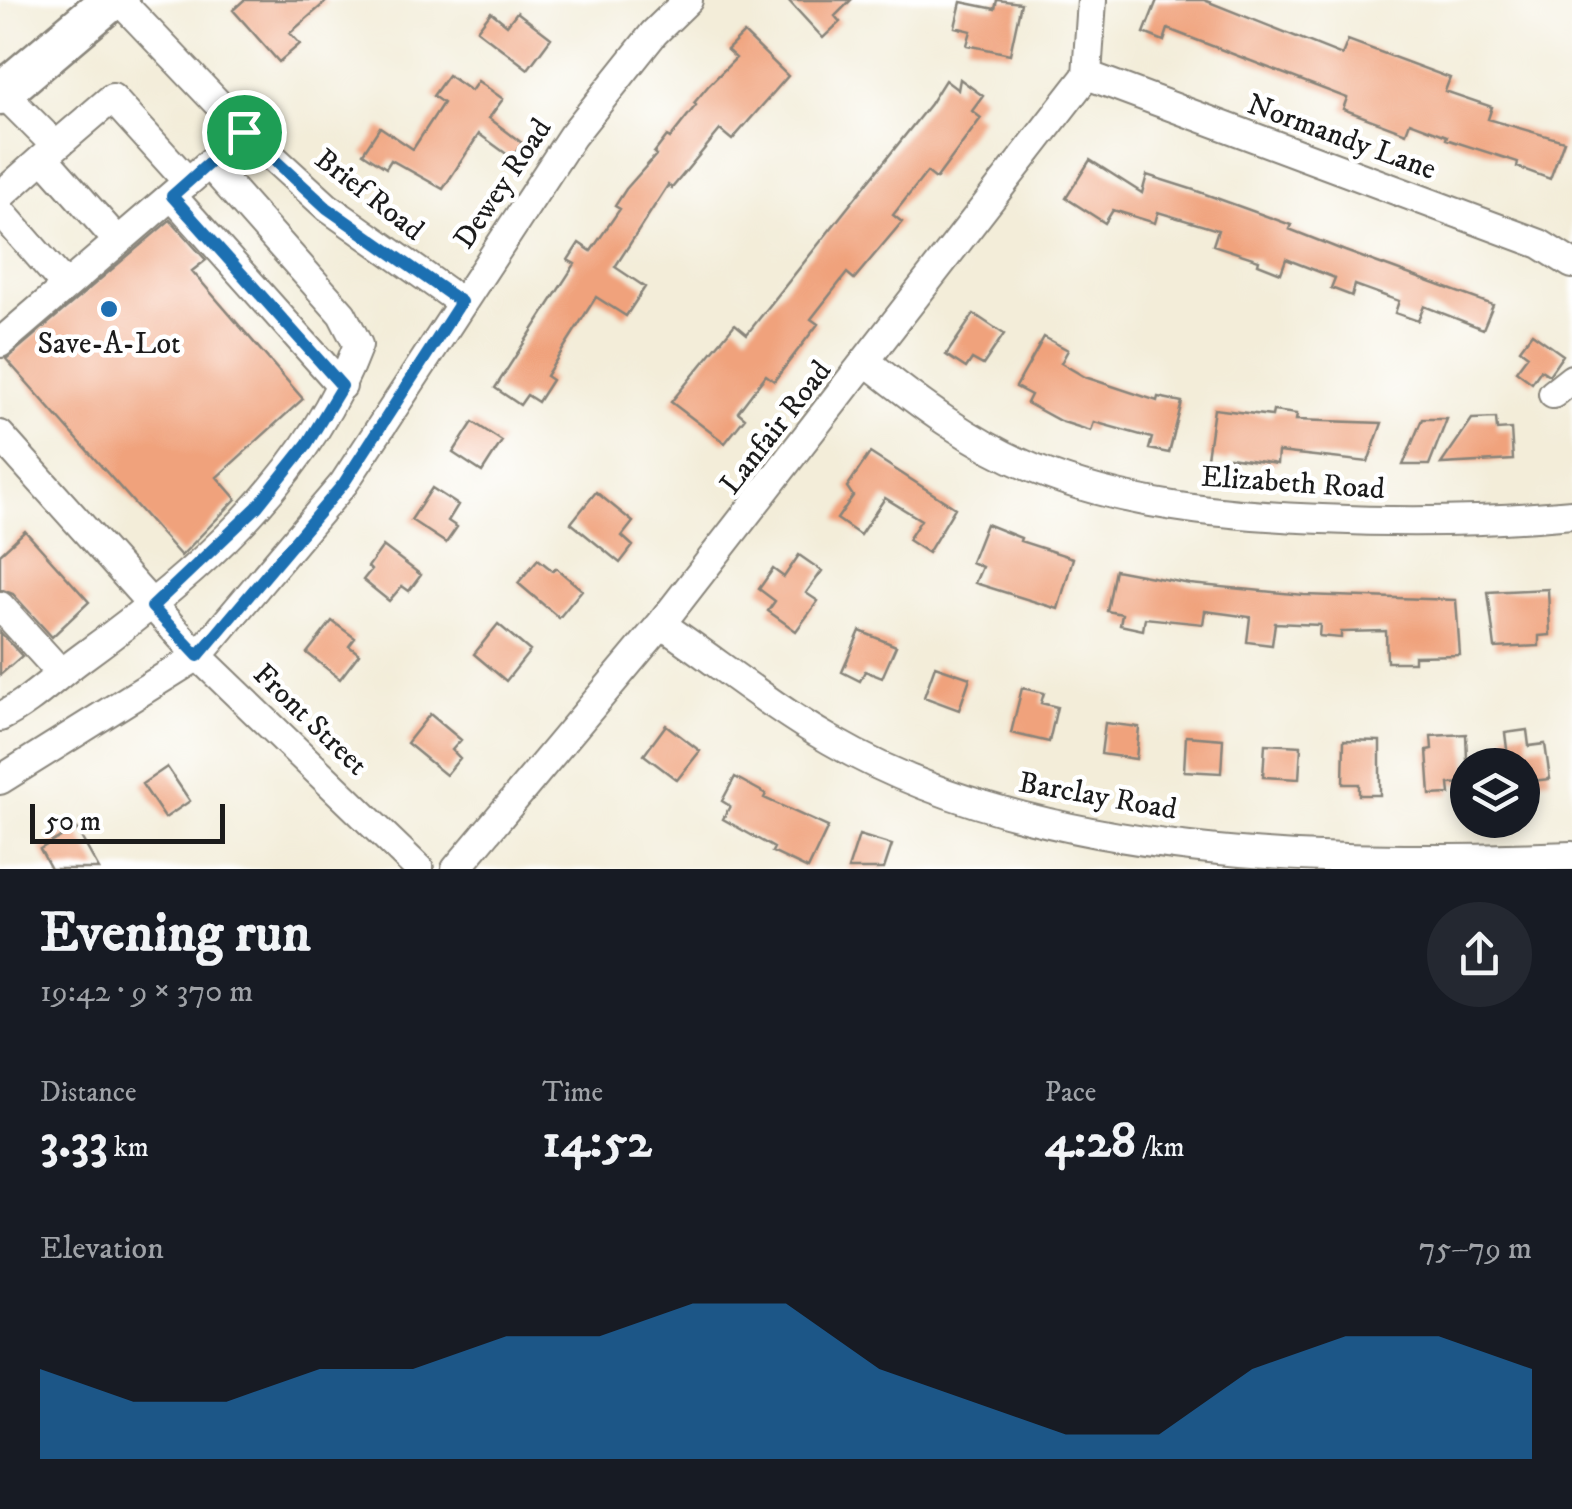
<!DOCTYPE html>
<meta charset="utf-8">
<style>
body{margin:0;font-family:"IM FELL DW Pica",serif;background:#242831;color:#f1f3f6;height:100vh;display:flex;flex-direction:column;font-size:38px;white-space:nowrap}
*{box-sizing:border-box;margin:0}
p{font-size:32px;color:#9ea1a6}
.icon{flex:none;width:55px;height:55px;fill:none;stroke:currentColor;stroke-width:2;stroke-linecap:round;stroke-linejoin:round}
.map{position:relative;height:869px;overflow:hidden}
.side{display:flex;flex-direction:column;background:#171b24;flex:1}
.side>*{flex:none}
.fabs{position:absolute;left:1450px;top:748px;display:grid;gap:20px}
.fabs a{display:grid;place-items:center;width:90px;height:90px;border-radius:50%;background:#171b24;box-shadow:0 5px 15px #0003;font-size:50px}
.scale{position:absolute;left:30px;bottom:25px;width:195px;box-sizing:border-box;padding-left:10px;border:5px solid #1c1c1c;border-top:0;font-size:28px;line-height:35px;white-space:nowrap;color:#1c1c1c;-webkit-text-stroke:8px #fff;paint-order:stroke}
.pin{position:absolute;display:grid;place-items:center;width:85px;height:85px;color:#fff;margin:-42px;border:5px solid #fff;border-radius:50%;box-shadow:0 2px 10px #0007}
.round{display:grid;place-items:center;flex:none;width:105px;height:105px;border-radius:52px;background:#242831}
.summary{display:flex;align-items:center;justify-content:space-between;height:170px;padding:0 40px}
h1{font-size:55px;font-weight:800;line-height:75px}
.metrics{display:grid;grid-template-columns:repeat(3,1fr);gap:15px;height:170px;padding:10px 40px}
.metrics div{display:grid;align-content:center}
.metrics b{font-size:50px;font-weight:800}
.metrics small{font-size:28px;font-weight:400}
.metrics p{font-size:28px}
.chart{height:280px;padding:20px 40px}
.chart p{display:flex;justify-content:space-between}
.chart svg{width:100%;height:180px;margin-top:10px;fill:#1f6fb2;opacity:.7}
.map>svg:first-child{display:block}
.building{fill:#f0a27b}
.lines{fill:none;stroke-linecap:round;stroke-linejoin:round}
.minor-casing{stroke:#88847a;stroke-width:32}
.highway-casing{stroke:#88847a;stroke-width:45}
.minor{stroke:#fff;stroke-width:28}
.highway{stroke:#fff;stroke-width:40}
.route-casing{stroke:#fff;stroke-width:20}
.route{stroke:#1f6fb2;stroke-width:12}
.poi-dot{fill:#1f6fb2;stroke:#fff;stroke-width:4}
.labels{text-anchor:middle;stroke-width:9;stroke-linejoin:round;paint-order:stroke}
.street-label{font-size:30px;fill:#1c1c1c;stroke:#fff}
.poi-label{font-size:30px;fill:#1c1c1c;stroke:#fff}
</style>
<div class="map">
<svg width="1572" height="869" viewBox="0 0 1572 869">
<rect width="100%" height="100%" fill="#fff"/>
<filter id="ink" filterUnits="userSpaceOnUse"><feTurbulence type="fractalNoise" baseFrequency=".01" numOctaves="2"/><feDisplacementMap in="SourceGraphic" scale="20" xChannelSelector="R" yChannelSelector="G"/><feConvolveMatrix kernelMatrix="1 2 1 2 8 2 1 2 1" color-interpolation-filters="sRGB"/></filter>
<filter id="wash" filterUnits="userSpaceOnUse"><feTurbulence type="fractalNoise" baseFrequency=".0048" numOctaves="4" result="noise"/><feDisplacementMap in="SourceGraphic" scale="40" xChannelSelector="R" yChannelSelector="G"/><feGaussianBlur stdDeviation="2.25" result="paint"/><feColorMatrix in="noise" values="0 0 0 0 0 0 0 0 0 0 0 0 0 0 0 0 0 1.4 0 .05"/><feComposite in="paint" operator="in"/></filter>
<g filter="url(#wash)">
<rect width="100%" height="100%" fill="#f3edd9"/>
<g id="blocks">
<path class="building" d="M244,0h84l-38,33 10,11 -21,18 -46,-52z
M788,0h63l-16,16 5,6 -17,16z
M997,0l24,3 -11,51 -43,-9 4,-14 -16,-4 6,-25 34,7z
M1157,0h47l138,55 6,-15 102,38 -5,13 47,16 -4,12 76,22 -14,38 -33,-12 1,-5 -72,-23 1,-3 -37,-14 -4,11 -63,-24 4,-11 -179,-69 -4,12 -20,-8z
M491,12l16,13 10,-13 34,26 -23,31 -51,-39z
M744,33l44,43 -56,64 -12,-10 -48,58 -4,-3 -53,82 30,20 -19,29 -30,-19 -50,79 6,4 -14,22 -11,-7 -7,10 -25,-17 80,-124 -7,-4 11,-17 12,8 29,-42 -5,-3 11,-17 30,-34 -2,-2 13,-17 3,2 26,-33 -2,-2 15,-18 27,-27 -9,-8z
M448,75l23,16 7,-10 25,18 -14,19 33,25 -10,15 -33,-24 -36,55 -52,-29 -5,8 -23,-15 17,-26 33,22 30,-46 -10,-7z
M960,79l23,17 -11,15 9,7 -45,61 -9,-7 -34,43 9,7 -48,57 -7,-6 -36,46 7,5 -44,57 -8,-6 -28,37 7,6 -20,25 -54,-41 64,-78 12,10 183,-230 15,-24 13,10z
M1090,160l52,33 5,-18 47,15 97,35 -2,4 56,22 148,54 -10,24 -59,-23 -6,15 -23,-8 4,-12 -44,-16 -3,11 -21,-8 4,-10 -49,-19 -5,14 -23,-9 1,-4 -46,-15 5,-15 -60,-18 -3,11 -42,-13 -8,13 -39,-25z
M170,220l36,40 -14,11 111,128 -86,78 19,22 -55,57 -175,-197z
M974,314l30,20 -21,31 -11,-6 -6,9 -20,-13z
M1532,333l31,22 -14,20 -8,-5 -9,13 -16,-12 12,-16 -8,-6z
M1044,337l24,13 -7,13 24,14 72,24 1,-4 24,5 -13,51 -20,-4 3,-11 -58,-16 -3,9 -31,-10 -33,-18 4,-8 -15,-8z
M1214,409l58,7 1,-5 24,3 -1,6 86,3 -14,39 -90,-10 -1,12 -48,-7 -1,4 -21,-3z
M1496,418l1,12 14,-1 2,31 -72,4 31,-45z
M1422,419h25l-18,46h-26z
M473,422l29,19 -20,31 -29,-19z
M870,453l85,55 -27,45 -20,-13 13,-20 -36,-22 -25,37 -23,-16 16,-23 -6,-9z
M432,488l26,17 -10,16 9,6 -11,16 -35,-23z
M596,492l37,30 -11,14 11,10 -13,17 -49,-40z
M986,524l35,14 -1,3 53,17 -15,51 -83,-26 7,-16 -11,-5z
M25,531l64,71 -37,35 -39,-43 -13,-5v-35z
M383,546l38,29 -12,16 -7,-5 -13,15 -26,-21 8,-10 -3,-3z
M799,555l23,16 -16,22 12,8 -22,30 -28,-20 7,-10 -16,-12 14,-20 11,8z
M538,559l15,12 3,-3 26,22 -23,28 -41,-35z
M1115,570l75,14 114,11 152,5 4,55 -46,1v6h-27l-1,-31 -45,1v6l-22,-2 1,-11 -45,-2 -3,22 -25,-3 3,-25 -45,-6 -2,13 -58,-6 -2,12 -23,-5 2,-11 -15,-3z
M1548,589l2,46 -11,1v10l-44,2 -7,-56z
M332,621l23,17 -6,8 10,8 -19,25 -33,-26z
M498,624l32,27 -24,30 -32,-27z
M860,631l36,15 -14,32 -17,-7 -5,10 -18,-9z
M0,632l22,24 -22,19z
M935,666l35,12 -11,32 -35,-13z
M1022,688l22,5 -3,10 16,4 -8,35 -38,-9z
M430,714l31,26 -9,10 8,8 -14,17 -39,-32z
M1105,723l34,4 -3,32 -35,-5z
M666,725l34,26 -23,29 -33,-25z
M1527,730l2,16 16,-2 5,35 -28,3v-17h-13l-4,-32z
M1466,734l2,49 -19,1 1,10 -20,1 -3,-45 5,-1 -1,-13z
M1186,736l37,3 -2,34 -37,-2z
M1344,740l36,1v54h-21v-11h-16z
M1265,744l36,2 -2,33 -36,-2z
M167,767l23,34 -25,17 -23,-34z
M735,777l31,17 -2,4 64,29 -20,42 -36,-17 2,-4 -51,-29 7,-13 -8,-5z
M76,828l23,41h-48l-11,-20z
M859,835l33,10 -8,24h-36z"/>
</g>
</g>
<g filter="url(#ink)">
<use href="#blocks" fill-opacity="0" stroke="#88847a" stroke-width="2.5"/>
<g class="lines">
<defs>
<path id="minor" d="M119,0l126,132 82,75 134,95
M1087,75l453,169 32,20
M2,92l54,54 56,-48 76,84 57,-50
M44,158l73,82
M0,196l55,-49
M172,196l170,190
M0,211l65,74
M0,343l185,-159
M867,362c51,41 104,81 165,106 92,38 192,47 290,51 85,4 165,3 250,-5
M1553,394l19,-15
M0,435l198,221 221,213
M0,606l61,67
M661,624c56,38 110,82 169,116 210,122 506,125 742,116
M0,717c29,-14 54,-39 80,-58 113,-82 228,-180 278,-314l-16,-31 -133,-150
M0,780l198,-124 146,-173 228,-347 82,-103 34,-33
M456,869l205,-245 426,-549 5,-75"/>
<path id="highway" d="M0,94l111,-94"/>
</defs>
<use href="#minor" class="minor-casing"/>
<use href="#highway" class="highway-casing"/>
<use href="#minor" class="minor"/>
<use href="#highway" class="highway"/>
</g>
</g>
<g class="lines" filter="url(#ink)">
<defs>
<path id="route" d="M244,132l83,76 134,94 -117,181 -146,173 -46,-49 105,-100 50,-63 35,-58 -170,-190z"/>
</defs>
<use href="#route" class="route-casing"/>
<use href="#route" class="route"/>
</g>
<circle class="poi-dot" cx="109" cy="309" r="10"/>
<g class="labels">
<g class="street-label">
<text transform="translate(1342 136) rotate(20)" y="10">Normandy Lane</text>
<text transform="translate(502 183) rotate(-56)" y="10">Dewey Road</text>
<text transform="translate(370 194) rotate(38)" y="10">Brief Road</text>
<text transform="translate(775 427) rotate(-52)" y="10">Lanfair Road</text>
<text transform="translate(1293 482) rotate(4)" y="10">Elizabeth Road</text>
<text transform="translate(311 719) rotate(44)" y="10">Front Street</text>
<text transform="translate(1098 795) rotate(10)" y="10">Barclay Road</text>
</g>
<g class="poi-label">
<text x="109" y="353">Save-A-Lot</text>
</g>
</g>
</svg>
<div class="fabs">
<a><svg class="icon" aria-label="layers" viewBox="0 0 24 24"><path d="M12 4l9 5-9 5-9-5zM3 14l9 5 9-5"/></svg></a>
</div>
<div class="scale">50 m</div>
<div class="pin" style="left:244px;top:132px;background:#1e9e55"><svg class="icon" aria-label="arrive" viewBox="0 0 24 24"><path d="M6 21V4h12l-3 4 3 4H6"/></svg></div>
</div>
<section class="side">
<div class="summary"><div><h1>Evening run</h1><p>19:42 · 9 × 370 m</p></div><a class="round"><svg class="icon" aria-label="share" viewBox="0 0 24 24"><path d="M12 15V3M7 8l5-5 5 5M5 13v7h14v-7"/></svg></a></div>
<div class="metrics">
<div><p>Distance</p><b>3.33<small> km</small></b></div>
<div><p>Time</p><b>14:52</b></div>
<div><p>Pace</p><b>4:28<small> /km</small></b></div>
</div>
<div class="chart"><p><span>Elevation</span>75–79 m</p>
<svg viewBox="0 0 160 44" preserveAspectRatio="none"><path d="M0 44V22L10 30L20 30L30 22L40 22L50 14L60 14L70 6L80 6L90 22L100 30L110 38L120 38L130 22L140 14L150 14L160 22V44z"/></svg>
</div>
</section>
